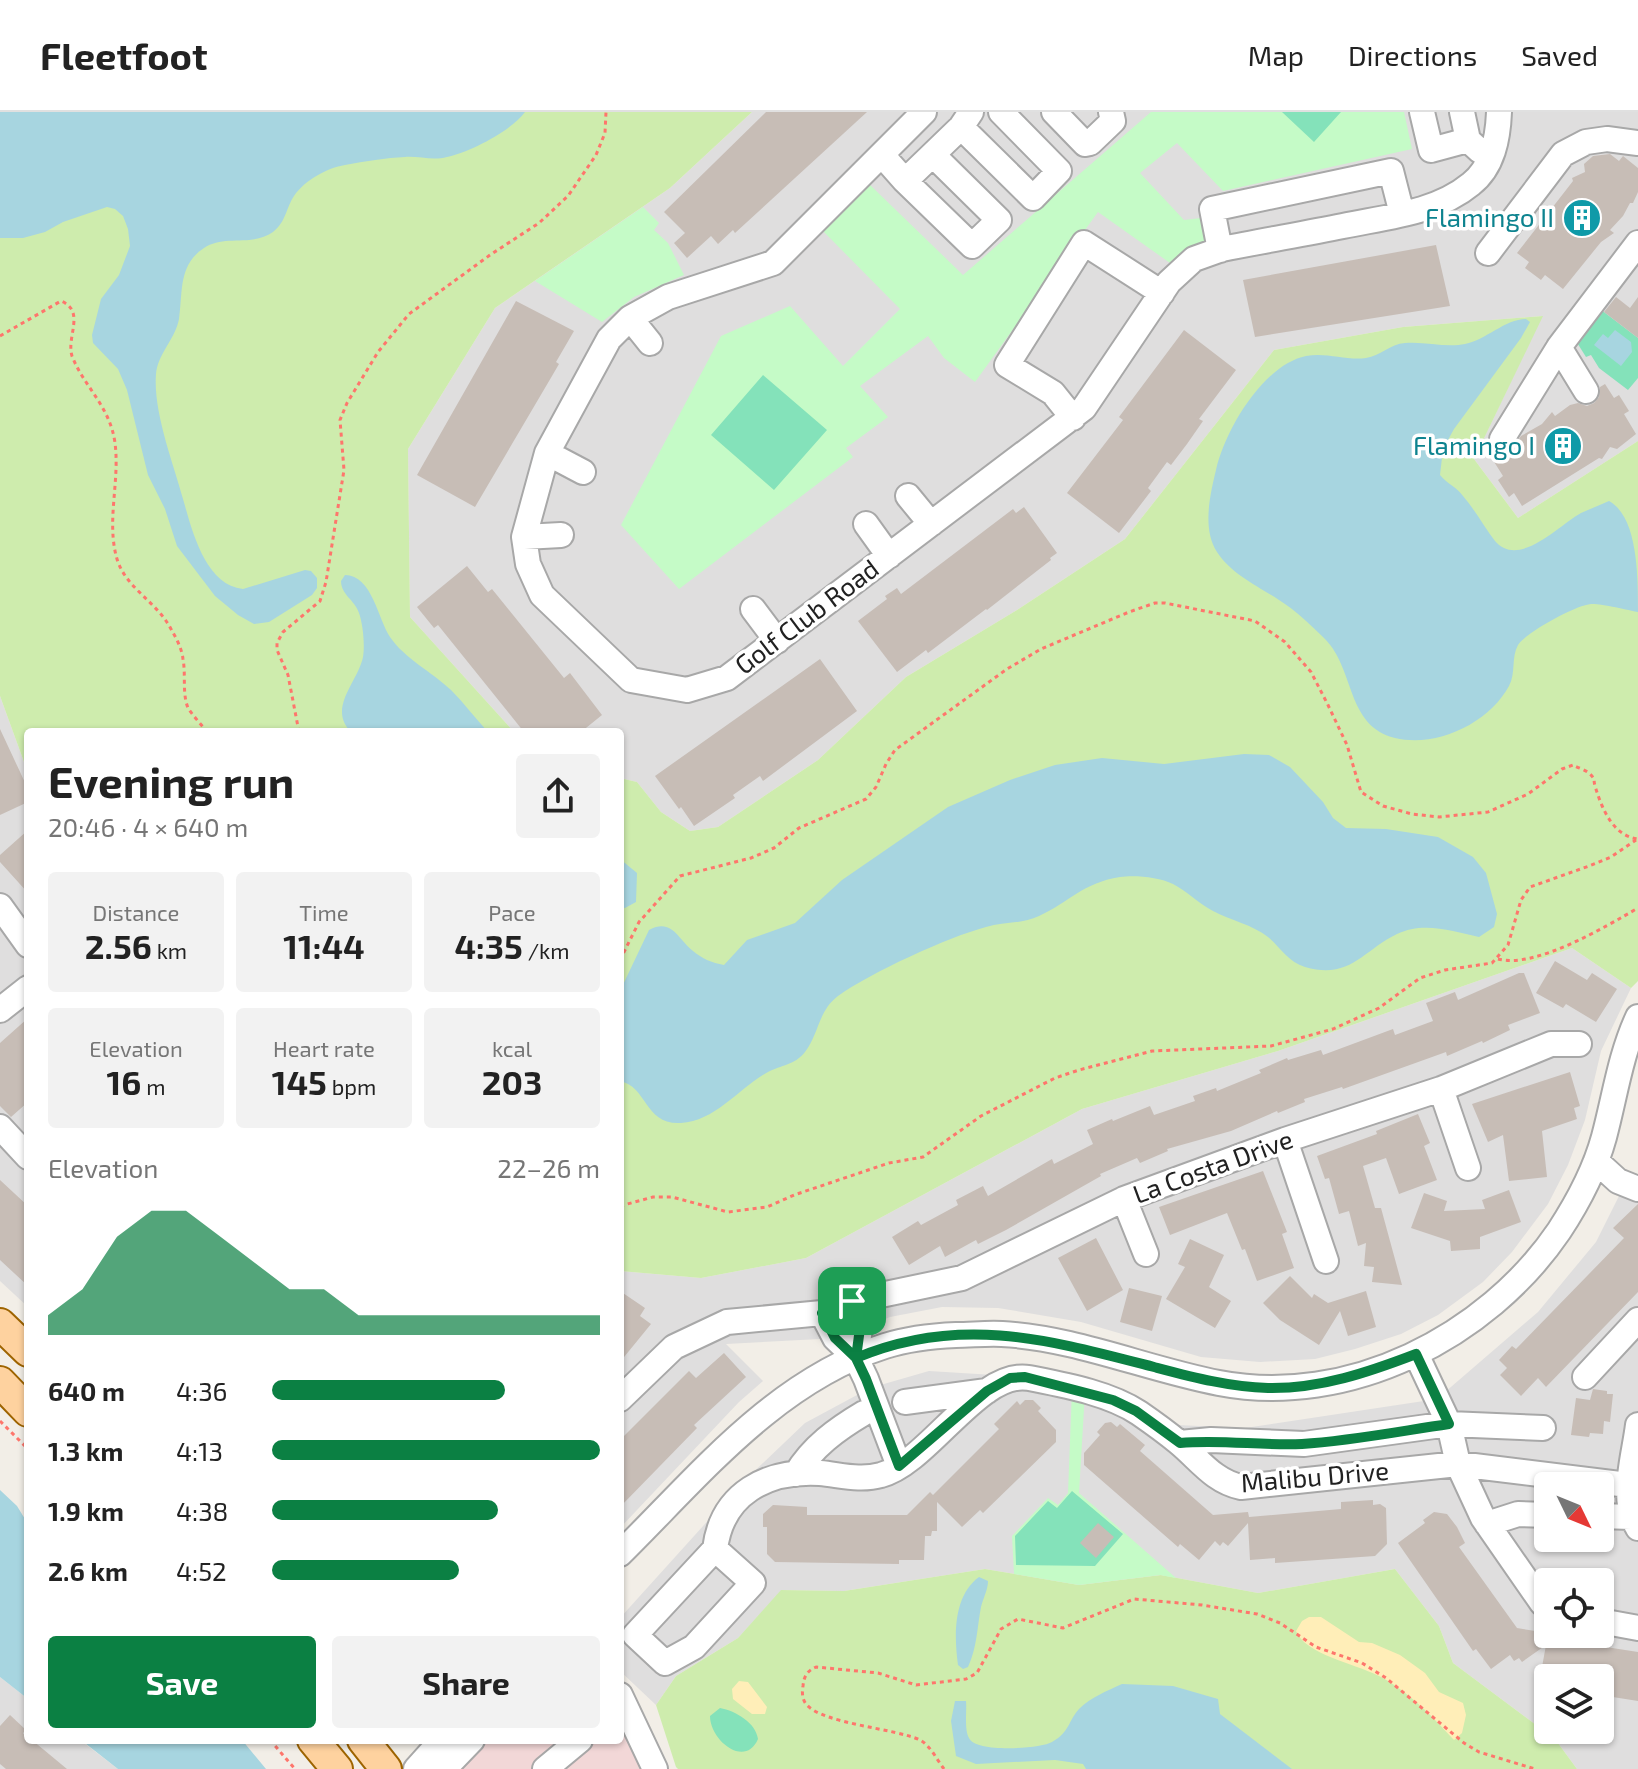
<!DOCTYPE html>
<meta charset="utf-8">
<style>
body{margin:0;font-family:"Exo 2",sans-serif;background:#f2f2f2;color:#222;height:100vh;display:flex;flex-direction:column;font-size:30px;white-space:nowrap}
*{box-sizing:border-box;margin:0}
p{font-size:26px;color:#767676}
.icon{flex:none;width:44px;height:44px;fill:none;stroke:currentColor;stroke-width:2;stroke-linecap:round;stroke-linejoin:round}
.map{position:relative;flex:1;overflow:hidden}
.side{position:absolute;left:24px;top:616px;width:600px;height:1016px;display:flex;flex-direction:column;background:#fff;border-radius:8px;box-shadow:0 2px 6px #0004}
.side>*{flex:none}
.needle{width:52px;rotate:133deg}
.buttons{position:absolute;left:1534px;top:1360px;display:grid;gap:16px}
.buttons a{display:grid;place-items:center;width:80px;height:80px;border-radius:8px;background:#fff;box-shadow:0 2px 6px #0004;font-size:40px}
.pin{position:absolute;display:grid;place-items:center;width:68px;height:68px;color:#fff;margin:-34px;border-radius:16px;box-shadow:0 4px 12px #0006}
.round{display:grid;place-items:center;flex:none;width:84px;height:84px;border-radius:8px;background:#f2f2f2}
.overview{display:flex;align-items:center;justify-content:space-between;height:136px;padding:0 24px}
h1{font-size:44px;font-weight:700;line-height:60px}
.metrics{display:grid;grid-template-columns:repeat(3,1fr);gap:12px;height:136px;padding:8px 24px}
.metrics div{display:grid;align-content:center;border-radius:8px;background:#f2f2f2;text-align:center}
.metrics b{font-size:34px;font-weight:700}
.metrics small{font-size:22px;font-weight:400}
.metrics p{font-size:22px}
.chart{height:224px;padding:16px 24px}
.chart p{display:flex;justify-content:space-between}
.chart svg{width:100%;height:144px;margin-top:8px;fill:#0b8043;opacity:.7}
.primary-button{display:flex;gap:16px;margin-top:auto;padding:16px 24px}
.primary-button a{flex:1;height:92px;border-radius:8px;background:#0b8043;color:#fff;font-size:32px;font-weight:700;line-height:92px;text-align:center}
.primary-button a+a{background:#f2f2f2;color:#222}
ul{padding:0 24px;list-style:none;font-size:26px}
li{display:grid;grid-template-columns:128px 96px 1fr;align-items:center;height:60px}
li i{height:20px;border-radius:10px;background:#0b8043}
header{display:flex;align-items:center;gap:48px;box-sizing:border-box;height:112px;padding:0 40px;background:#fff;border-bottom:2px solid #e0e0e0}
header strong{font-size:38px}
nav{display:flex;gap:44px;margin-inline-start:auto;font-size:28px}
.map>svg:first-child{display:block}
.residential{fill:#dfdede;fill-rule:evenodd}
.commercial{fill:#f2d7d7}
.grass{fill:#ceecad}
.sand{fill:#ffeeb8}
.park{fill:#c5fbc7}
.pitch{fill:#84e2ba}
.water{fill:#a7d5e0}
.building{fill:#c7bdb6}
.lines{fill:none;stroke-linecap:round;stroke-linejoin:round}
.minor-casing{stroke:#a8a8a8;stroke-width:28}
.major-casing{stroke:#9e6400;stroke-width:34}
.path{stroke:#fe766c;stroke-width:3;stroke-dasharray:4 4;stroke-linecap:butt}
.minor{stroke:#fff;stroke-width:24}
.major{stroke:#fed29f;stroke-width:30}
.route-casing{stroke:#fff;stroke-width:16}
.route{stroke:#0b8043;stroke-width:10}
.labels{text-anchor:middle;stroke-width:7;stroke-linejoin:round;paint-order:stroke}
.culture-label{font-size:26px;fill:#0d838f;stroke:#fff;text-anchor:end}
.street-label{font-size:26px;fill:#212121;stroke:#fff}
</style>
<header>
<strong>Fleetfoot</strong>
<nav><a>Map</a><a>Directions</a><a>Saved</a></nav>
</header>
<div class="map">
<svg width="1638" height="1657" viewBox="0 0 1638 1657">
<rect width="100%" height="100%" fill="#f2eee7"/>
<path class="residential" d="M752,0h886v329l-120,77 -44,-59 68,-143 -139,11 -129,23 -149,189 -108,71 -111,67 -88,83 -100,67 -28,4 -29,-19 -24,-30 -17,-4v-46h-106l-104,-115 -2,-168 87,-141 175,-120z
M0,584l28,77v534l-28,-26z
M1572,836l59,40 -30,63 -16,69 -17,45 -20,39 -36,48 -29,30 -45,33 -37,19 -46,15 -40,10 -55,3 -59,-5 -120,-35 -83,-14 -56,-1 -52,10 -66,27 -4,-5 -94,5 37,37 -24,21 -119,126v-257l81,7 105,-20 276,-149 196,-58z
M1625,1072l13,5v580h-61l-22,-30 -102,-76 -14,-37 -44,-57 -137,24 -97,-18 -82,10 -94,-16 -141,22 -62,-1 -44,48 -62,38 -20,29 -36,-34v-53l121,-134 64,-61 65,-35 59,-17 96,6 129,47 91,4 192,-29 101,-87 58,-70zM1548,1374h52v52h-52zM1548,1470h52v52h-52zM1548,1566h52v52h-52z
M0,1565l28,22v41h52l38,29h-118z"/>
<path class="commercial" d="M620,1568l10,10 35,79h-204l26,-29h133z"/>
<path class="grass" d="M0,0h752l-82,76 -175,120 -87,141 2,168 104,115h-486v41l-28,-77z
M1543,204l-69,143 44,59 120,-77v540l-7,7 -59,-40 -294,103 -196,58 -276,149 -105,20 -81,-7v-493l17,4 24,30 29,19 28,-4 100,-67 88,-83 111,-67 108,-71 149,-189 129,-23z
M985,1457l94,16 82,-10 97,18 137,-24 44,57 14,37 102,76 22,30h-899l-2,-2 -20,-62 20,-29 62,-38 43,-48 63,1z"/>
<path class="sand" d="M1309,1505h12l38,25 13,1 28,12 25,18 14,19 24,11 3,12 -4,18 -8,7c-22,-24 -48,-51 -77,-65 -22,-11 -72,-21 -81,-44l6,-10z
M739,1569l9,1 19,25 -2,7h-13l-19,-15 -1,-10z"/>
<path class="park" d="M1151,0h253l8,37 -189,42 -46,-48 -37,30 44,47 17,-2 4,25 -35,20 -72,-51 -123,170 -31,-24 -16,-22 -68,50 28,31 -42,31 7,9 -174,132 -58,-64 100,-189 69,-30 53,60 57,-57 -78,-79 46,-47 95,92z
M643,95l16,16 -5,7 14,13 16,32 -50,22 -32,25 -67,-41z
M1072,1277l13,3 -6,101 97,85 -16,-3 -81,10 -65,-11 -2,-38 36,-38 10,7 10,-12z"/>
<path class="pitch" d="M1282,0h59l-27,30z
M1600,197l38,29v40l-10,12 -29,-22 -8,-13 -5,2 -10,-16z
M763,263l64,55 -53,60 -63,-55z
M1072,1379l51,43 -28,32 -79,-1 -1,-29 33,-35 9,7z
M720,1596c16,3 36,15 38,31 -13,30 -48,1 -48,-23z"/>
<path class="water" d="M0,0h525c-14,19 -55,40 -78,45 -14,4 -28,-1 -42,0 -19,1 -40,4 -60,8 -18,3 -40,15 -51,31 -8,12 -8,26 -21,36 -21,15 -49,2 -69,16 -26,17 -21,44 -25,71 -4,21 -21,34 -23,55 -3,38 17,88 27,125 9,31 22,86 60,90l62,-19 6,1 6,7v10l-5,7 -43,27 -15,2 -16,-9 -23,-19 -38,-50 -12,-37 -17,-34 -21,-85 -9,-21 -25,-26 -1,-8 9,-36 18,-24 11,-29 -2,-17 -5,-13 -8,-7 -8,-2 -44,15 -18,10 -22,6h-23z
M1526,207l4,3 -9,16 -67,91 -11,20 -3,26c7,9 17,12 23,21 12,14 22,32 32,45 24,28 64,-16 86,-28 9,-4 19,-8 28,-12 29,16 29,75 29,111 -9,-2 -40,-9 -47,-8 -15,1 -66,29 -73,41 -7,12 -2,28 -9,41 -20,37 -72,62 -114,52 -49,-12 -40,-69 -70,-99 -14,-14 -30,-29 -46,-39 -21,-14 -48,-26 -62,-48 -15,-23 -7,-57 -1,-82 9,-40 47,-105 90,-114 21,-4 41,5 60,2 14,-2 24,-14 39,-15 19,-2 41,5 60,1 21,-4 40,-25 61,-25z
M1615,218l16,12 1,10 -11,14 -27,-21 9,-11 5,4z
M345,463c27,0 33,44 45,62 14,21 42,35 61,53 13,13 24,28 37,42h-137c-24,-24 7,-50 12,-75 2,-12 0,-33 -4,-44 -4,-13 -18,-18 -18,-32z
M1244,642l25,1 21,12 33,35 10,16 13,10 40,1 52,8 35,20 13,16 11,41 -3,13 -15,10c-26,-6 -56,-16 -82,-3 -35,17 -47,46 -92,33 -17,-5 -25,-20 -37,-30 -15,-12 -38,-17 -55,-26 -14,-7 -26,-20 -40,-27 -14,-7 -38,-9 -53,-7 -38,6 -50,25 -81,39 -17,8 -36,6 -53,11 -38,10 -116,46 -148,69 -20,15 -19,38 -33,56 -10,13 -24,13 -37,20 -29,16 -52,49 -87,51 -37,2 -33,-36 -61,-42v-90l29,-61c23,-12 28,8 44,21 8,7 19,12 31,14l23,-25 48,-17 47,-43 106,-73 62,-27 45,-15 47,-7 62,6z
M620,747l17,14 -1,29 -11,6 -5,-1z
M0,1378l17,16 11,18v175l-28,-22z
M979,1465l9,4c0,9 -5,17 -7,26 -4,21 -4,41 -13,60l-5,2 -5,-4c-4,-29 -5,-69 21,-88z
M1122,1572l51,2 45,13 2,15 72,55h-206l-3,-5 -28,-4 -79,4 -20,-8 -5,-35 4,-20h11c1,10 -2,28 3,37 6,15 71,11 83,4 18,-10 16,-21 27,-33 12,-12 28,-18 43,-25z
M81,1628h161l24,29h-148z"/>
<path class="building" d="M766,0h101l-132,121 -2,-3 -15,14 -7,-8 -24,22 -13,-15 11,-10 -21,-21z
M1610,42l9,7 4,-5 15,12v24l-5,11h-3l-7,13 -13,14 4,3 -13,9 -38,47 -18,-14 -4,5 -16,-12 4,-6 -12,-9 56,-72 -1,-3 13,-6 -1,-8 9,-8z
M1436,133l14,61 -195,31 -12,-57z
M1616,185l14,11 8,-11v41l-34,-26z
M516,189l58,30 -18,31 3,2 -7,12 -77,131 -58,-32z
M1184,218l52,40 -37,49 4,2 -16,23 -16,21 -4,-3 -19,26 3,3 -32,42 -52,-40 56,-73 -4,-3z
M1605,272l9,14 5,-3 10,16 -5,3 12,20 -19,15 -7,-2 -8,12 -3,-1 -77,48 -8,-13 -5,4 -11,-17 5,-4 -12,-19 6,-4 13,-1 11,-16 21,-12 10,-12 3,4 15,-11 8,-2 9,3 7,-3 5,-6 1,-10z
M1024,395l33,46 -7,5 1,2 -64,50 -1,-1 -58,44 -2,-3 -29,22 -39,-51 29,-22 -2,-3 12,-8 4,6 112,-85 3,4z
M467,454l21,26 4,-3 72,89 6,-5 32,42 -21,17h-57l-86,-107 -4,3 -17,-21z
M820,547l37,52 -94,70 -3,-5 -27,19 2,3 -41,28 -13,-19 -2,2 -24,-33z
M0,617l28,60v13l-28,13z
M28,718v63l-28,-31v-7z
M1555,849l32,19 5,-7 25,16 -21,33 -30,-18 -3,4 -27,-15z
M1519,861h5l16,40 -32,12 2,5 -27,13 -1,-2 -35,15 -1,-4 -103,37 -1,-2 -38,12 1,3 -27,11 -1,-2 -46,20 -64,18 1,2 -28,12 -3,-5 -37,16 1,2 -95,54 -28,14 -2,-4 -31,17 -5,-11 -31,19 -17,-28 26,-16 3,4 37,-20 -2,-5 27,-14 5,10 64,-37 2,5 39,-20 -6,-14 25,-11 1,2 37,-15 4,9 41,-14 -2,-5 23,-8 1,3 44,-18 -2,-3 28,-12 1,2 33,-10 2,5 70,-26 2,6 38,-14 -7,-18 29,-11 3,8z
M28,906v84l-17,15 -11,-11v-63z
M1570,960l10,34 -6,2 3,11 -35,12 5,46 -38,4 -6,-46 -15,7 -16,-38z
M1418,1002l12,29 -6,3 13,34 -38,14 -13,-36 -23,8 12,42h6l21,77 -30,-3 2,-15 -10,-1 2,-23 -8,3 -9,-35 -10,3 -10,-36 -4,1 -8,-23 60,-22 -1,-3z
M1263,1059l24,61 -5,2 12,34 -37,13 -12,-32 -3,1 -15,-37 -57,22 -11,-28z
M0,1068l28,26v80l-28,-26z
M1509,1078l12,32 -41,15v12l-29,2 -1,-10 -39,-13 13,-35 23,8 -3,10 41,-2 -3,-9z
M1638,1092v88l-92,95 -8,-9 -17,18 -21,-21 7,-7 -8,-8 13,-14 4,3 108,-111 -11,-10z
M1096,1126l27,52 -36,21 -29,-53z
M1190,1127l34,16 -15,32 22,14 -16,27 -49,-29 19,-32 -7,-3z
M1290,1164l22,22 2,-4 14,9 38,-12 10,36 -28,9 -8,-25 -21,34 -39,-25 -17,-17z
M1129,1176l33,8 -10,35 -32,-9z
M620,1179l25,17 -5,8 11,8 -31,38z
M724,1241l22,24 -52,48 3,3 -77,79v-67l69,-69 7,7z
M1593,1277l14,2v3h6l-3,28 -6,-1 -1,13 -13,-1 -1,4 -18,-2 5,-37 14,2z
M1025,1288h8l8,8 -3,3 18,19v12l-73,71 -3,-3 -18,17 -25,-25v29h-5l-1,5h-6l-1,24h-25v4l-124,-2 -8,-8v-27h-4v-13l10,-9 34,2v8h100l23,-23 3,3 66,-66 -5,-5 23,-23 3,4z
M1111,1310l6,5 3,-3 25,21 -5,6 73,64 35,-3 1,5 92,-8v-7l32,-2v5l7,-1 6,4 1,36 -12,12 -100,7v-5l-25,2 -2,-37 -20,23 -5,-4 -3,4 -5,-5 -16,19 -19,-16 -2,3 -94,-82v-12l16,-18 -3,-3 8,-9z
M1434,1400l13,2 10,13 8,16 -6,4 58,81 31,5v5l90,14v49l-38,-6v-17h-60l6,-33 -24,17 -3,-4 -5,3 -4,-6 -19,14 -15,-20 -3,2 -75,-108 27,-20 -2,-3z
M1098,1411l16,14 -18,21 -16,-15z
M10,1603l16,15 -3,3 5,7h4l35,29h-61l-6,-5v-38z"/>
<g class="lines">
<defs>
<path id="minor" d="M924,0l-151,151 -105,34 -38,21 -21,21 -62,114 -23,84 4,27 14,31 89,85 56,10 40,-12 357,-270 85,-126 25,-23 28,-10c40,-8 81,-15 121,-23 43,-9 93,-13 128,-42 22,-17 27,-46 28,-72
M1054,0l31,32 5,-1 23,-22 -2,-9
M1422,0l9,38 37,-10
M1462,0l6,28 12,11
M961,15l72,71 26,-27 -58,-59
M882,43l23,26 67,65 27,-26 -66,-65
M905,69l56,-54 10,-15
M1220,138l-8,-41 179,-38 11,43
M1488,141l75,-99 23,-12 21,-3 31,4
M630,206l20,25
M1559,235l27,44
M1073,306l-20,-25 -46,-28 77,-122 78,50
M1502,327l57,-92 79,-104
M547,341l36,19
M908,384l23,28
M866,412l23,32
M524,425l37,-2
M753,497l24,32
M0,794l28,39
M0,898l28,-22
M1441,977l27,79
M0,1015l28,30
M1285,1028l41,121
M1596,1049l22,20 20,8
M1124,1087l22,55
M822,1201l13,25 21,20 4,-30 -8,-27
M1416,1242l33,70 9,40 25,54 59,85 6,3
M856,1246l10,21 33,87
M1585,1265l53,-57
M620,1287l54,-52 53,-25 95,-9 30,-12 110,-23 162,-79 161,-59 156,-51 110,-45h28
M905,1290l82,-11
M1638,1313c-4,33 -18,73 0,103
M1180,1331l31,-3 93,4 145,-20 94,4
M796,1362c16,-27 41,-45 68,-61
M1600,1404l31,1
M1487,1412l31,-10 30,1
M715,1437l38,34 -59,64 -29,16 -30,-28 80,-86c7,-56 52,-79 105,-76 21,2 40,8 61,2 47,-12 99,-106 148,-97 35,7 80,15 110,35 13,9 27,19 39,29 21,17 35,39 63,45l217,-23 170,21
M620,1442c79,-78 155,-173 265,-208 22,-7 48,-10 71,-11 15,0 31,-2 46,-1 74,4 144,35 217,49 129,25 268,-46 340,-152 19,-29 36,-61 45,-94 11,-41 16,-81 34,-120
M1600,1509l38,7
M620,1583l35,74
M416,1657l26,-29
M444,1657l28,-29
M545,1657l35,-29"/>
<path id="major" d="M0,1212l28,27
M0,1270l28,29
M313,1628l24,29
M363,1628l23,29"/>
</defs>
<use href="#minor" class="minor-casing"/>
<use href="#major" class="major-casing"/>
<path class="path" d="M0,224l61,-35c25,10 5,36 11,55 12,31 38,50 43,87 5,39 -9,78 2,116 9,30 41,43 55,72 5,8 10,19 11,28 3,16 -1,34 5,49 5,8 13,16 19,24
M299,620l-11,-57 -11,-25v-7l6,-11 37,-31 6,-19 18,-112 -4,-50 7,-17 31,-51 31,-38 81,-59 49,-32 29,-27 28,-41 9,-22 1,-21
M1498,847c37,10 107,-32 140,-51
M620,848l19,-38 41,-46 71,-18 23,-10 25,-20 67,-29 10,-12 10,-23 9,-14 112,-81 34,-20 88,-37 26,-9h10l90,18 30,21 26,30 17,33 19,40 14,47 22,14 29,8 27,3 49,-5 40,-18 34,-25 11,-4c5,3 13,5 17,9 6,6 3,5 5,12 7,23 18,50 43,53
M620,1094l33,-9h19l56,15 39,-5 27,-12 95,-32 34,-6 58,-41 74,-38 24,-8 73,-19 119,-5 62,-17 46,-21 41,-30 25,-8 47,-7 16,-18 13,-45 9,-13 59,-21 22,-9 25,-17
M0,1309l28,28
M270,1628l25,29
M944,1657c-7,-9 -14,-24 -24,-29 -26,-12 -98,-16 -114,-36 -4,-5 -4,-12 -3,-18 1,-10 4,-15 13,-19l62,6 38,12 50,-6 11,-6 24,-44 17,-10 45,9 71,-29 68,6 55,9 23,9 36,24 46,16 24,15 78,65 15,9 56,17"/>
<use href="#minor" class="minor"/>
<use href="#major" class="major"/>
</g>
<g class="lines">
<defs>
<path id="route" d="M852,1189l8,27 -4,30 10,21 33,87 88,-75 23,-13 15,-1 88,23 23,11 44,32c41,-4 81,3 122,1 49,-3 99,-13 147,-20l-33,-70c-47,18 -96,35 -148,34 -39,-1 -76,-11 -114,-21 -104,-27 -194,-53 -298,-9l-21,-20 -13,-25 30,-12"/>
</defs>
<use href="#route" class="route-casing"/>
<use href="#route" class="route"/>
</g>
<defs>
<symbol id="building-disc" viewBox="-11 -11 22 22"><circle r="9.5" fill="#0f9aa8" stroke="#fff"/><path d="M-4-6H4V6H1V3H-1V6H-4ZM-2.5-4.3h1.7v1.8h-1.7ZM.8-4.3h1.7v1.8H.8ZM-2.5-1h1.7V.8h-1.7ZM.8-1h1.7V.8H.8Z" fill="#fff"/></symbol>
</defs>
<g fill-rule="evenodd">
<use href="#building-disc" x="1560" y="84" width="44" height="44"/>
<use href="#building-disc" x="1541" y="312" width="44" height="44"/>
</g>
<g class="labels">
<g class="culture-label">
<text x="1554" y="115">Flamingo II</text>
<text x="1535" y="343">Flamingo I</text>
</g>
<g class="street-label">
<text transform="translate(807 505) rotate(-37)" y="9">Golf Club Road</text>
<text transform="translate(1213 1055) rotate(-20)" y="9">La Costa Drive</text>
<text transform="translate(1315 1365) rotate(-5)" y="9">Malibu Drive</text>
</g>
</g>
</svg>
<div class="buttons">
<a><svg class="needle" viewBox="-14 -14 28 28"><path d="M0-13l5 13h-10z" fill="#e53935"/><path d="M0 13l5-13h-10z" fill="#767676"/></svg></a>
<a><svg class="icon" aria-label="locate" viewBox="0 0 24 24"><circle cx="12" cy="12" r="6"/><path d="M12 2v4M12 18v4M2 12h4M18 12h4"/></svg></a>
<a><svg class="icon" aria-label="layers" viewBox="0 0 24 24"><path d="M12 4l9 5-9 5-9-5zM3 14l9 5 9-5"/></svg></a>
</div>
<div class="pin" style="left:852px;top:1189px;background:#1e9e55"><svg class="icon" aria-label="arrive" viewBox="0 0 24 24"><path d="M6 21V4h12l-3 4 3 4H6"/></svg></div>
<section class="side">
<div class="overview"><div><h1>Evening run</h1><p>20:46 · 4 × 640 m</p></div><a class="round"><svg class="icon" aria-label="share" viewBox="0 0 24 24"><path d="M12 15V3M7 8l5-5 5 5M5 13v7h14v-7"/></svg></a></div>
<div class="metrics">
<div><p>Distance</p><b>2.56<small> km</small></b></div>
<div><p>Time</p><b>11:44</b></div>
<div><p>Pace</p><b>4:35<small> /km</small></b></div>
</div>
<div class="metrics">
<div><p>Elevation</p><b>16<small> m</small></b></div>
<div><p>Heart rate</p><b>145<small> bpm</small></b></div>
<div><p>kcal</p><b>203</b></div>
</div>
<div class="chart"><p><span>Elevation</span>22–26 m</p>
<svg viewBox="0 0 160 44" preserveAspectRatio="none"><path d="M0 44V38L10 30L20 14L30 6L40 6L50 14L60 22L70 30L80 30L90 38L100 38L110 38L120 38L130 38L140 38L150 38L160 38V44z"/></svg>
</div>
<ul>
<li><b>640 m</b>4:36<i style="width:71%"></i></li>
<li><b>1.3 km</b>4:13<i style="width:100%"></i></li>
<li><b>1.9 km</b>4:38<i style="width:69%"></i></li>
<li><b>2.6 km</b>4:52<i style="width:57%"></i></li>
</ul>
<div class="primary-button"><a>Save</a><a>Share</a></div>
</section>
</div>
